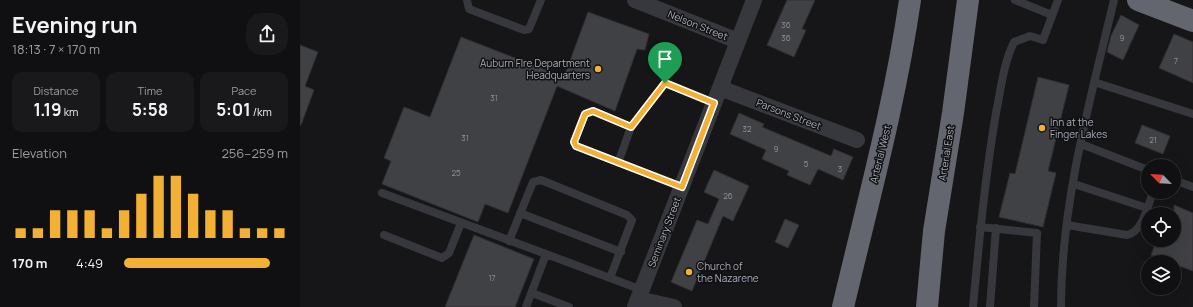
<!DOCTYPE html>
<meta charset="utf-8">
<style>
body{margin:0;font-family:Manrope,sans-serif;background:#19191b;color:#f1f3f6;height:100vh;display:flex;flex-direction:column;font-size:15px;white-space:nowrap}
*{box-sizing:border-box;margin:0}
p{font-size:13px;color:#9c9d9f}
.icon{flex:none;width:22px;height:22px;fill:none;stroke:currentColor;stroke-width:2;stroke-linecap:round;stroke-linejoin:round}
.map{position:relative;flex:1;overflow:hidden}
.drawer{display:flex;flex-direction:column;background:#101012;width:300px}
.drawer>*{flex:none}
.needle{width:26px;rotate:294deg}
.controls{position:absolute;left:841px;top:159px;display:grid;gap:8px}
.controls a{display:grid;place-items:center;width:40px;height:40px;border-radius:50%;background:#101012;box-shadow:0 4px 16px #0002,0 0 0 1px #303032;font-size:20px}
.pin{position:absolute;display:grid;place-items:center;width:34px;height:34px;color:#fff;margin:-41px -17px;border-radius:50% 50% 50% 0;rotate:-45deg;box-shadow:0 0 4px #0007}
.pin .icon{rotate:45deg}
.round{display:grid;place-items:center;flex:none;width:42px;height:42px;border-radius:16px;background:#19191b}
.overview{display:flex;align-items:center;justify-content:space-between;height:68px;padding:0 12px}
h1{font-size:22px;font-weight:700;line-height:30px}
.figures{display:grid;grid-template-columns:repeat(3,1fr);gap:6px;height:68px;padding:4px 12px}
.figures div{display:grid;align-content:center;border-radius:10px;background:#19191b;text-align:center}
.figures b{font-size:17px;font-weight:700}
.figures small{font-size:11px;font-weight:400}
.figures p{font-size:11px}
.chart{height:112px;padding:8px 12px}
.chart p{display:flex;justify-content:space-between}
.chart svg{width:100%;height:72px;margin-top:4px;stroke:#f2b134;stroke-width:6}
ul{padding:0 12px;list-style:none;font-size:13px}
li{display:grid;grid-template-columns:64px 48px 1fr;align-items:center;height:30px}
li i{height:10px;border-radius:5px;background:#f2b134}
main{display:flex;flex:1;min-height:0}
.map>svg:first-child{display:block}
.building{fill:#404145;stroke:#303034}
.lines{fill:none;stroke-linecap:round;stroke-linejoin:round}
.lane{stroke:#37383d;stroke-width:8}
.street{stroke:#37383d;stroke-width:16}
.highway{stroke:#63666e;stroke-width:22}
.route-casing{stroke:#fff;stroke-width:8}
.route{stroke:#f2b134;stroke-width:5}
.poi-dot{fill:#f2b134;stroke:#111113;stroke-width:1.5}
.labels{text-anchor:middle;stroke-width:3;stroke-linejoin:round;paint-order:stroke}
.number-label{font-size:8px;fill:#8e929b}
.street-label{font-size:10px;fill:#a8adb8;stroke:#111113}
.poi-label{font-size:10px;fill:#a8adb8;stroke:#111113;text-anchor:start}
</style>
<main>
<section class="drawer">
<div class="overview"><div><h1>Evening run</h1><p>18:13 · 7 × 170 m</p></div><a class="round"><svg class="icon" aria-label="share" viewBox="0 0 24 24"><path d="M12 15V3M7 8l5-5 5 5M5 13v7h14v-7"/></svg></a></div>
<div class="figures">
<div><p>Distance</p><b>1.19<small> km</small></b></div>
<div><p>Time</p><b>5:58</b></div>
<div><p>Pace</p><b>5:01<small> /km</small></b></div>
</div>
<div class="chart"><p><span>Elevation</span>256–259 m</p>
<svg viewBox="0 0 160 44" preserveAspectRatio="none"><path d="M5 44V38M15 44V38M25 44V27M35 44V27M45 44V27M55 44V38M65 44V27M75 44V17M85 44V6M95 44V6M105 44V17M115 44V27M125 44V27M135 44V38M145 44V38M155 44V38"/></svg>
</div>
<ul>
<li><b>170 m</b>4:49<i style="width:89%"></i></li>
</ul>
</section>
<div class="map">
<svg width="893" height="307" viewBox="0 0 893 307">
<rect width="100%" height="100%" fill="#161618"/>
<path class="building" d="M487,0h28l-13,29 4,1 -12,27 -27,-12z
M288,12l61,22 -4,16 -8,-1 -22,62 -58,-25 -49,127 -23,-9 -7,18 -96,-38 9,-23 -7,-3 20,-51 26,10 31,-80 103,40z
M821,15l18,10 -16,35 -16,-8 4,-16z
M874,34l19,8v41l-34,-15z
M0,45l18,7 -13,34 9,4 -13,35h-1z
M738,77l31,8 -21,86 8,2 -13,54 -44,-10 11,-44 5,1z
M439,113l25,11 -2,3 69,29 3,-7 19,8 -10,23 -25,-11 -8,16 -23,-10 2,-4 -27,-12 4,-9 -36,-16z
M842,125l28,11 -7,18 -28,-11z
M414,170l35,16 -16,35 -10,-5 -31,75 -21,-9 26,-62 11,4 11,-25 -15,-7z
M874,205l19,8v58l-19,-7v-2h-5l-18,-7 6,-15h17z
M485,219l14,6 -11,23 -13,-6z
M174,235l60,24 -19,48h-70z"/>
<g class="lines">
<path class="lane" d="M167,0l2,9 55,21 5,-1 12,-29
M715,0l37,15
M794,82l99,32
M331,127l34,-44 49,20
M781,144l67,26
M318,163l13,-36 -38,-16 -8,3 -11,28 2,4 106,41
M874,180l19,7
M774,184l73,24
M82,193l164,61
M220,213l101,39
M767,225l60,10c16,-3 21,-30 26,-43
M680,227l57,6 -3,74
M84,235l58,23 7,-5 12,-30
M209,241l24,-59 8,-2 86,35 5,5 -22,58
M232,293l37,14
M226,307l20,-53 96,36
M673,307c6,-65 12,-130 23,-194 5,-24 7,-48 18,-71l16,-6 13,4 15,-40
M690,307l6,-79
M761,307c0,-104 29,-206 53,-307"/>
<path class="street" d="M335,0l103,41
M420,88l137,52
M338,299l36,8
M335,307l119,-307"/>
<path class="highway" d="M838,0l55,21
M543,307c24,-102 52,-203 67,-307
M627,307l7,-76 19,-118 15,-113"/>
</g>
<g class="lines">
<defs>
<path id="route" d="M365,83l49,20 -32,84 -106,-41 -2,-4 11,-28 8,-3 38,16z"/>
</defs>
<use href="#route" class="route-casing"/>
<use href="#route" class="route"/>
</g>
<g class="poi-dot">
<circle cx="298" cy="69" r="4"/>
<circle cx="742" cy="128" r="4"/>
<circle cx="389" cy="272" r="4"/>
</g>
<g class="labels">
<g class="number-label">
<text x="486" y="28">36</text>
<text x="486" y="41">36</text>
<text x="822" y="41">9</text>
<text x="876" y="64">7</text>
<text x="194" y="101">31</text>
<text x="447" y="132">32</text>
<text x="165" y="141">31</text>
<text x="853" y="143">21</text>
<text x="476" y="152">9</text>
<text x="506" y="167">5</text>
<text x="540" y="172">3</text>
<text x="156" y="176">25</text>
<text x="428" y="199">26</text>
<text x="192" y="281">17</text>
</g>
<g class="street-label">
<text transform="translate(398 25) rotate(22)" y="4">Nelson Street</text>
<text transform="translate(489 114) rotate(21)" y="4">Parsons Street</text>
<text transform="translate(646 153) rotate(-81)" y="4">Arterial East</text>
<text transform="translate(580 154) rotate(-76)" y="4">Arterial West</text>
<text transform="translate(364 232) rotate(-69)" y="4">Seminary Street</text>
</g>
<g class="poi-label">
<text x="290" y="67" text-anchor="end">Auburn FIre Department<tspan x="290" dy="12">Headquarters</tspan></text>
<text x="750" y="126">Inn at the<tspan x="750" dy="12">Finger Lakes</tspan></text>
<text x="397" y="270">Church of<tspan x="397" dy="12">the Nazarene</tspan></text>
</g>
</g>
</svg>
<div class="controls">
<a><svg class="needle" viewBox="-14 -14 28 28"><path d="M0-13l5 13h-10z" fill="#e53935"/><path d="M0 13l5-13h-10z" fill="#9c9d9f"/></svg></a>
<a><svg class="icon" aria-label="locate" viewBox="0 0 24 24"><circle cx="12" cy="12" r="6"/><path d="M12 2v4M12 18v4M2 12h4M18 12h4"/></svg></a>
<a><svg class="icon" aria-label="layers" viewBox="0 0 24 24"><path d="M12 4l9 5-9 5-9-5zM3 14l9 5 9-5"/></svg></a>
</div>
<div class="pin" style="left:365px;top:83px;background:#1e9e55"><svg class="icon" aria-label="arrive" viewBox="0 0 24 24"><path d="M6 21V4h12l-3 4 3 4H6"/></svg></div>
</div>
</main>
